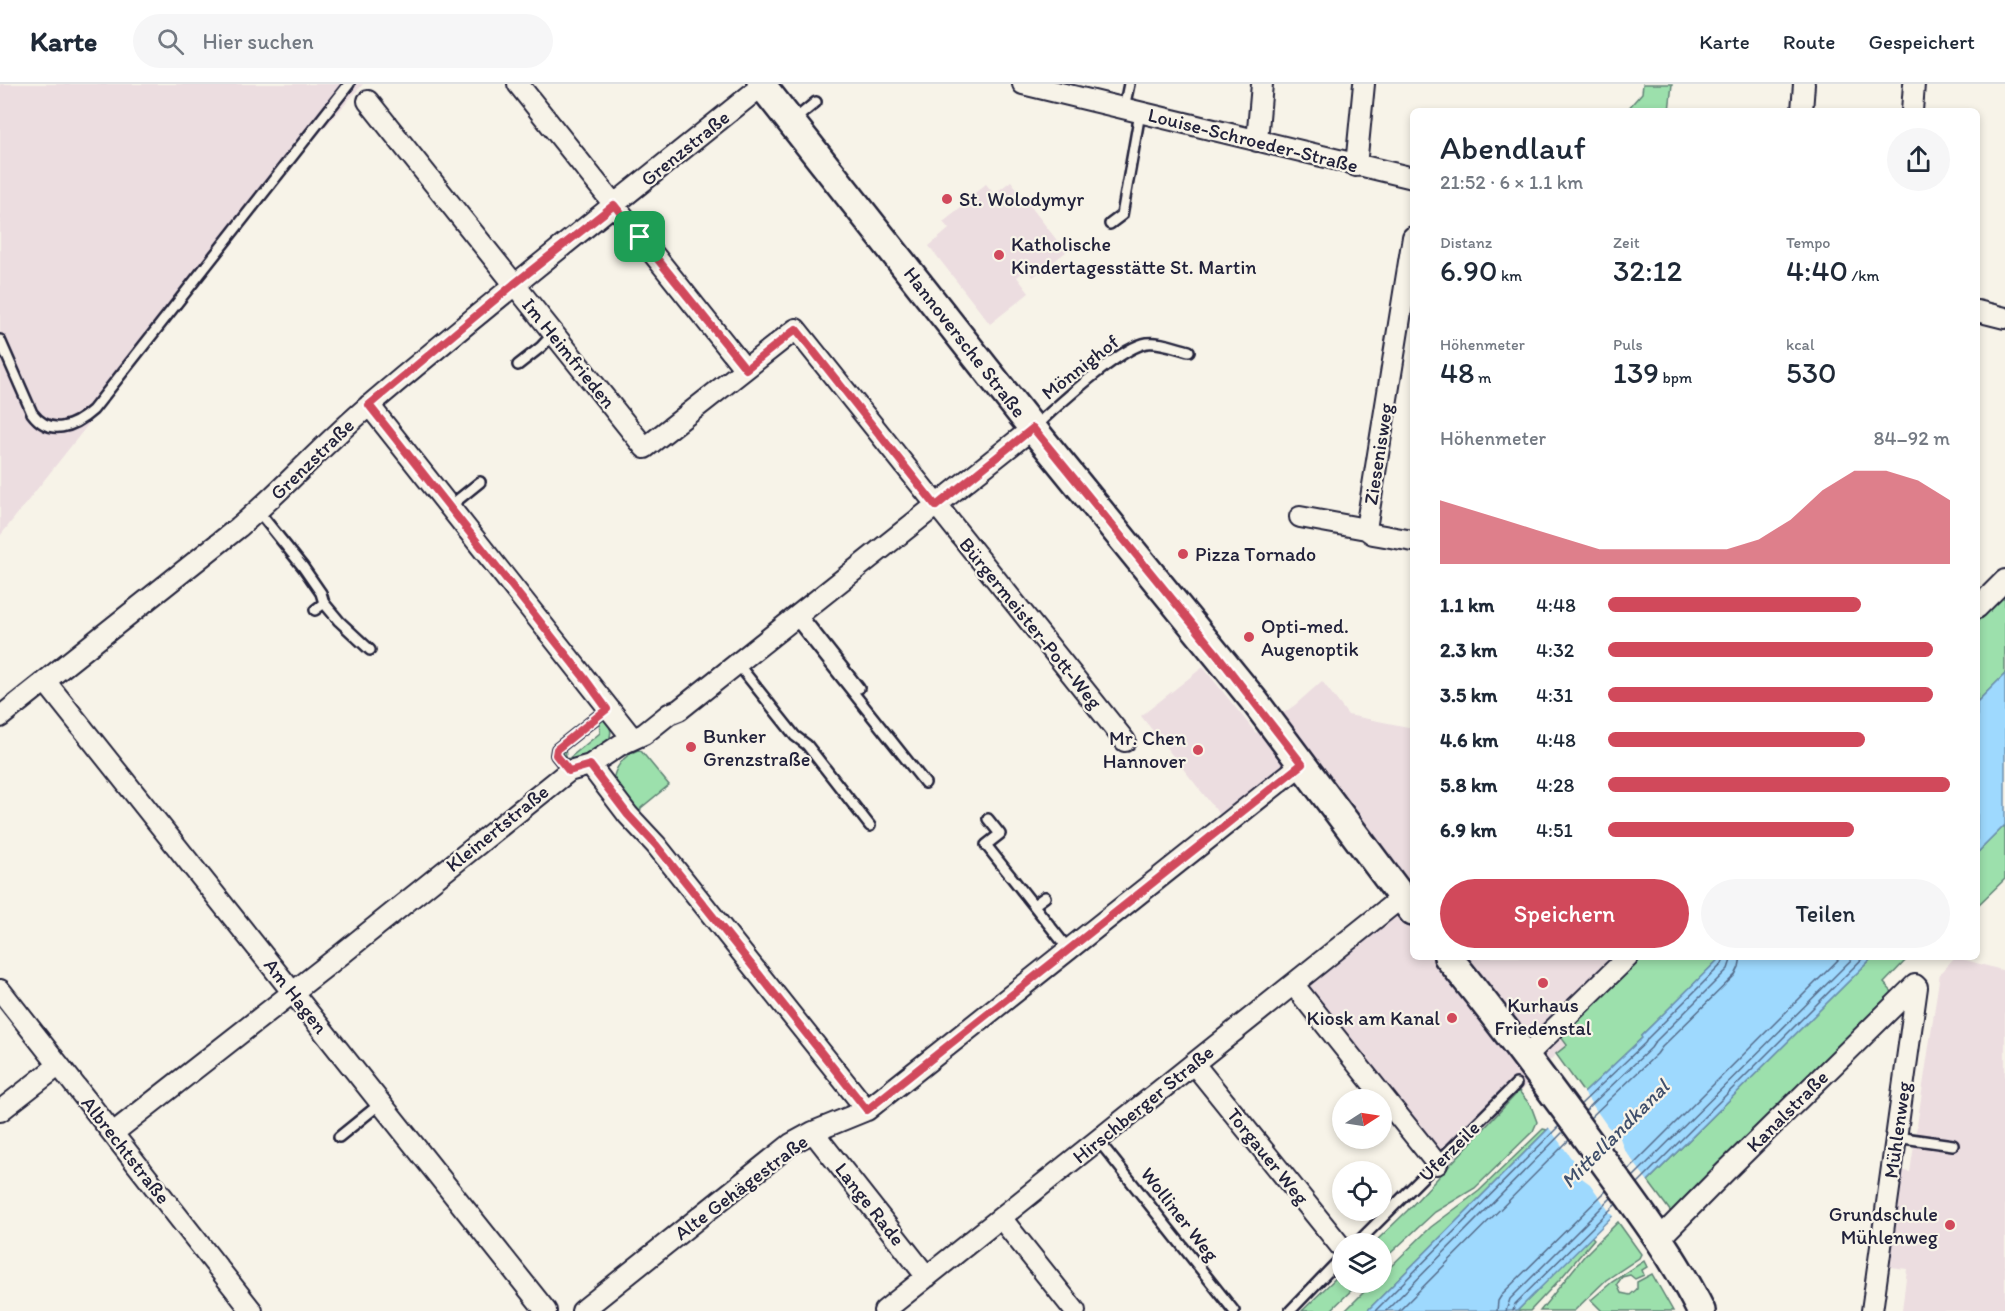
<!DOCTYPE html>
<html lang="de">
<meta charset="utf-8">
<style>
body{margin:0;font-family:Itim,sans-serif;background:#f6f6f7;color:#1f2937;height:100vh;display:flex;flex-direction:column;font-size:22px;white-space:nowrap}
*{box-sizing:border-box;margin:0}
p{font-size:20px;color:#747a83}
.icon{flex:none;width:33px;height:33px;fill:none;stroke:currentColor;stroke-width:2;stroke-linecap:round;stroke-linejoin:round}
.map{position:relative;flex:1;overflow:hidden}
.panel{position:absolute;left:1410px;top:24px;width:570px;height:852px;display:flex;flex-direction:column;background:#fff;border-radius:9px;box-shadow:0 3px 9px #0003}
.panel>*{flex:none}
.needle{width:39px;rotate:78deg}
.buttons{position:absolute;left:1332px;top:1005px;display:grid;gap:12px}
.buttons a{display:grid;place-items:center;width:60px;height:60px;border-radius:50%;background:#fff;box-shadow:0 3px 9px #0003;font-size:30px}
.pin{position:absolute;display:grid;place-items:center;width:51px;height:51px;color:#fff;margin:-26px;border-radius:12px;box-shadow:0 3px 9px #0006}
.round{display:grid;place-items:center;flex:none;width:63px;height:63px;border-radius:32px;background:#f6f6f7}
.summary{display:flex;align-items:center;justify-content:space-between;height:102px;padding:0 30px}
h1{font-size:33px;font-weight:600;line-height:45px}
.figures{display:grid;grid-template-columns:repeat(3,1fr);gap:9px;height:102px;padding:6px 30px}
.figures div{display:grid;align-content:center}
.figures b{font-size:30px;font-weight:600}
.figures small{font-size:16px;font-weight:400}
.figures p{font-size:16px}
.chart{height:168px;padding:12px 30px}
.chart p{display:flex;justify-content:space-between}
.chart svg{width:100%;height:108px;margin-top:6px;fill:#d1495b;opacity:.7}
.action{display:flex;gap:12px;margin-top:auto;padding:12px 30px}
.action a{flex:1;height:69px;border-radius:36px;background:#d1495b;color:#fff;font-size:24px;font-weight:600;line-height:69px;text-align:center}
.action a+a{background:#f6f6f7;color:#1f2937}
ul{padding:0 30px;list-style:none;font-size:20px}
li{display:grid;grid-template-columns:96px 72px 1fr;align-items:center;height:45px}
li i{height:15px;border-radius:8px;background:#d1495b}
header{display:flex;align-items:center;gap:36px;box-sizing:border-box;height:84px;padding:0 30px;background:#fff;border-bottom:2px solid #e0e1e3}
header strong{font-size:28px}
nav{display:flex;gap:33px;margin-inline-start:auto;font-size:21px}
.search{width:420px;height:54px;background:#f6f6f7;display:flex;align-items:center;gap:15px;box-sizing:border-box;padding:0 21px;border-radius:33px;color:#747a83;font-size:22px}
.map>svg:first-child{display:block}
.built{fill:#ecdde0}
.green{fill:#9ce0ac;stroke:#5f8174;stroke-width:1.5}
.water{fill:#9ed9fe;stroke:#6c90b0;stroke-width:1.5}
.pier{fill:#f7f3e8}
.lines{fill:none;stroke-linecap:round;stroke-linejoin:round}
.shore{stroke:#546b89;stroke-width:1.5}
.lane-casing{stroke:#22223b;stroke-width:14}
.street-casing{stroke:#22223b;stroke-width:24}
.secondary-casing{stroke:#22223b;stroke-width:32}
.lane{stroke:#f7f3e8;stroke-width:9}
.street{stroke:#f7f3e8;stroke-width:20}
.secondary{stroke:#f7f3e8;stroke-width:27}
.route-casing{stroke:#fff;stroke-width:12}
.route{stroke:#d1495b;stroke-width:8}
.poi-dot{fill:#d1495b;stroke:#f7f3e8;stroke-width:2}
.labels{text-anchor:middle;stroke-width:4.5;stroke-linejoin:round;paint-order:stroke}
.street-label{font-size:20px;fill:#22223b;stroke:#f7f3e8}
.poi-label{font-size:20px;fill:#22223b;stroke:#f7f3e8;text-anchor:start}
.water-label{font-size:21px;font-style:italic;fill:#41506c;stroke:#f7f3e8}
</style>
<header>
<strong>Karte</strong>
<div class="search"><svg class="icon" aria-label="search" viewBox="0 0 24 24"><circle cx="10" cy="10" r="6"/><path d="M15 15l6 6"/></svg>Hier suchen</div>
<nav><a>Karte</a><a>Route</a><a>Gespeichert</a></nav>
</header>
<div class="map">
<svg width="2005" height="1227" viewBox="0 0 2005 1227">
<rect width="100%" height="100%" fill="#f7f3e8"/>
<filter id="ink" filterUnits="userSpaceOnUse"><feTurbulence type="fractalNoise" baseFrequency=".0167" numOctaves="2"/><feDisplacementMap in="SourceGraphic" scale="12" xChannelSelector="R" yChannelSelector="G"/><feConvolveMatrix kernelMatrix="1 2 1 2 8 2 1 2 1" color-interpolation-filters="sRGB"/></filter>
<g filter="url(#ink)">
<path class="built" d="M0,0h363l-58,66 -305,386z
M1011,97l55,71 -33,25 -6,-8 -10,8 12,16 -39,31 -61,-78 20,-17 -6,-7 18,-14 -1,-3 26,-21 8,10z
M1203,583l53,66 39,-28 27,-24 26,34 65,13v229h226l-78,79 6,9 -11,9 -109,113 -146,-182 111,-90 -107,-143 -85,63 -79,-99z
M1955,873l50,14v340h-103l5,-42 -17,-2 13,-96 7,1 30,-199z"/>
<path class="green" d="M1643,0h29l-3,27h-43l16,-18z
M2005,509v81l-28,28v-81z
M599,634l7,1c18,28 -20,38 -40,43l-4,-5v-8l3,-3 1,12 2,1 32,-26z
M638,666l3,1 28,34 -28,23 -2,12 -26,-38c1,-14 11,-27 25,-32z
M2005,741v54l-28,27v-53z
M1639,873h82l-80,79 1,2 -58,55 -28,-39 11,-9 -6,-8z
M1873,873h36l-25,26 9,10 -222,219 -23,-31z
M1519,1007l12,15 6,16 -4,9 -58,57 -40,24 -53,49v-17h-9l34,-33z
M1543,1045l4,1 -180,181h-22l28,-28 9,-1v-7l49,-48 48,-36z
M1618,1138l23,32 -2,4 -33,22 -32,31h-34l45,-56z
M1591,1152l3,3 -33,39 -31,33h-13z
M1644,1177l3,6 -5,3 2,5 -9,4 -5,-4 -8,2 -5,7 4,9 9,2 7,-6v-7l15,-8 21,37h-71l-11,-11 21,-18z
M1342,1188v10l17,1 -29,28h-28z"/>
<path class="water" d="M2005,590v151l-28,28v-151z
M1721,873h152l-356,354h-150l217,-218 58,-55 -1,-2z"/>
<path class="pier" d="M1582,1006l26,37 11,8 5,14 26,35 -36,34 -24,-34 -11,-8 -5,-14 -27,-37z"/>
<g class="lines">
<path class="shore" d="M1580,1021l65,-62 3,-5 74,-74 2,-7
M1585,1027l66,-63 4,-6 73,-73 4,-12
M1590,1034l67,-64 5,-7 73,-72 4,-8 2,-10
M1628,1086l213,-213
M1633,1093l221,-220
M1638,1099l226,-226
M1375,1227l184,-185
M1386,1227l177,-179
M1399,1227l170,-171
M1497,1227l1,-10 5,-8 103,-102
M1506,1227l4,-12 101,-101
M1513,1227l2,-7 101,-100"/>
<defs>
<path id="lane" d="M1124,24l5,-24
M793,37l23,-19
M1110,140l12,-9 18,-102
M0,256l32,73c18,24 42,14 61,-3l256,-326
M518,281l23,-18 12,-13
M1035,342c23,-20 85,-79 112,-83 12,-2 29,5 42,8
M449,423l31,-25
M258,427l45,56 18,26 3,10 15,18 31,29
M315,526l9,-7
M800,529l59,75
M794,534l131,165
M737,579l58,73 12,9 63,81
M569,687l-13,-16 1,-6 50,-40
M988,735l12,15 -14,11 83,105
M1034,821l11,-8
M339,1053l42,-34
M1896,1053l57,8
M1098,1056l136,171
M1356,1160l160,-160
M1290,1227l52,-54"/>
<path id="street" d="M518,0l227,285
M1023,0l390,94
M368,17l277,347 151,-119 329,412
M1802,27l2,-27
M1912,27l2,-27
M1257,57l5,-57
M1356,82l8,-82
M1977,227l28,7
M369,321l264,334
M1300,433l66,12 7,5 40,7
M1366,445l47,-292
M1977,524l28,-28
M45,597l501,630
M0,633l239,-190c46,-39 86,-85 133,-124 128,-109 261,-213 392,-319
M590,681l38,50 28,30 211,265
M1293,900l144,180
M0,906l252,321
M1526,972l102,-99
M1194,980l148,184
M0,1027l59,-46
M813,1048l114,145
M113,1049l230,-180 226,-182 21,-6 30,-20 24,-11 25,-20 10,-4 354,-282
M1001,1134l74,93
M1660,1154l65,-66 190,-187
M582,1227l209,-167 22,-12 54,-22 435,-346
M884,1227l518,-414
M1872,1227l45,-324 -2,-2"/>
<path id="secondary" d="M761,0l277,351 218,268 157,209
M1448,873c52,64 101,130 150,197 37,51 75,100 103,157"/>
</defs>
<use href="#lane" class="lane-casing"/>
<use href="#street" class="street-casing"/>
<use href="#secondary" class="secondary-casing"/>
<use href="#lane" class="lane"/>
<use href="#street" class="street"/>
<use href="#secondary" class="secondary"/>
</g>
</g>
<g class="lines" filter="url(#ink)">
<defs>
<path id="route" d="M614,121l132,164 50,-40 140,177 97,-78 183,225 86,111 -435,346 -211,-265 -28,-30 -38,-50 -21,6 -13,-16 1,-6 50,-40 -21,-29 -217,-275 145,-121z"/>
</defs>
<use href="#route" class="route-casing"/>
<use href="#route" class="route"/>
</g>
<g class="poi-dot">
<circle cx="947" cy="115" r="6"/>
<circle cx="999" cy="171" r="6"/>
<circle cx="1183" cy="470" r="6"/>
<circle cx="1249" cy="553" r="6"/>
<circle cx="691" cy="663" r="6"/>
<circle cx="1198" cy="666" r="6"/>
<circle cx="1543" cy="899" r="6"/>
<circle cx="1452" cy="934" r="6"/>
<circle cx="1950" cy="1141" r="6"/>
</g>
<g class="labels">
<g class="street-label">
<text transform="translate(1253 56) rotate(14)" y="7">Louise-Schroeder-Straße</text>
<text transform="translate(685 64) rotate(-39)" y="7">Grenzstraße</text>
<text transform="translate(965 258) rotate(52)" y="7">Hannoversche Straße</text>
<text transform="translate(569 269) rotate(51)" y="7">Im Heimfrieden</text>
<text transform="translate(1080 283) rotate(-38)" y="7">Mönnighof</text>
<text transform="translate(1378 370) rotate(-81)" y="7">Ziesenisweg</text>
<text transform="translate(312 375) rotate(-44)" y="7">Grenzstraße</text>
<text transform="translate(1031 539) rotate(51)" y="7">Bürgermeister-Pott-Weg</text>
<text transform="translate(497 744) rotate(-39)" y="7">Kleinertstraße</text>
<text transform="translate(296 912) rotate(52)" y="7">Am Hagen</text>
<text transform="translate(1143 1020) rotate(-39)" y="7">Hirschberger Straße</text>
<text transform="translate(1787 1027) rotate(-45)" y="7">Kanalstraße</text>
<text transform="translate(1897 1046) rotate(-82)" y="7">Mühlenweg</text>
<text transform="translate(126 1066) rotate(52)" y="7">Albrechtstraße</text>
<text transform="translate(1449 1067) rotate(-45)" y="7">Uferzeile</text>
<text transform="translate(1268 1072) rotate(51)" y="7">Torgauer Weg</text>
<text transform="translate(741 1103) rotate(-37)" y="7">Alte Gehägestraße</text>
<text transform="translate(870 1120) rotate(52)" y="7">Lange Rade</text>
<text transform="translate(1180 1130) rotate(52)" y="7">Wolliner Weg</text>
</g>
<g class="poi-label">
<text x="959" y="122">St. Wolodymyr</text>
<text x="1011" y="167">Katholische<tspan x="1011" dy="23">Kindertagesstätte St. Martin</tspan></text>
<text x="1195" y="477">Pizza Tornado</text>
<text x="1261" y="549">Opti-med.<tspan x="1261" dy="23">Augenoptik</tspan></text>
<text x="703" y="659">Bunker<tspan x="703" dy="23">Grenzstraße</tspan></text>
<text x="1186" y="661" text-anchor="end">Mr. Chen<tspan x="1186" dy="23">Hannover</tspan></text>
<text x="1543" y="928" text-anchor="middle">Kurhaus<tspan x="1543" dy="23">Friedenstal</tspan></text>
<text x="1440" y="941" text-anchor="end">Kiosk am Kanal</text>
<text x="1938" y="1137" text-anchor="end">Grundschule<tspan x="1938" dy="23">Mühlenweg</tspan></text>
</g>
<g class="water-label">
<text transform="translate(1615 1050) rotate(-45)" y="7">Mittellandkanal</text>
</g>
</g>
</svg>
<div class="buttons">
<a><svg class="needle" viewBox="-14 -14 28 28"><path d="M0-13l5 13h-10z" fill="#e53935"/><path d="M0 13l5-13h-10z" fill="#747a83"/></svg></a>
<a><svg class="icon" aria-label="locate" viewBox="0 0 24 24"><circle cx="12" cy="12" r="6"/><path d="M12 2v4M12 18v4M2 12h4M18 12h4"/></svg></a>
<a><svg class="icon" aria-label="layers" viewBox="0 0 24 24"><path d="M12 4l9 5-9 5-9-5zM3 14l9 5 9-5"/></svg></a>
</div>
<div class="pin" style="left:640px;top:153px;background:#1e9e55"><svg class="icon" aria-label="arrive" viewBox="0 0 24 24"><path d="M6 21V4h12l-3 4 3 4H6"/></svg></div>
<section class="panel">
<div class="summary"><div><h1>Abendlauf</h1><p>21:52 · 6 × 1.1 km</p></div><a class="round"><svg class="icon" aria-label="share" viewBox="0 0 24 24"><path d="M12 15V3M7 8l5-5 5 5M5 13v7h14v-7"/></svg></a></div>
<div class="figures">
<div><p>Distanz</p><b>6.90<small> km</small></b></div>
<div><p>Zeit</p><b>32:12</b></div>
<div><p>Tempo</p><b>4:40<small> /km</small></b></div>
</div>
<div class="figures">
<div><p>Höhenmeter</p><b>48<small> m</small></b></div>
<div><p>Puls</p><b>139<small> bpm</small></b></div>
<div><p>kcal</p><b>530</b></div>
</div>
<div class="chart"><p><span>Höhenmeter</span>84–92 m</p>
<svg viewBox="0 0 160 44" preserveAspectRatio="none"><path d="M0 44V18L10 22L20 26L30 30L40 34L50 38L60 38L70 38L80 38L90 38L100 34L110 26L120 14L130 6L140 6L150 10L160 18V44z"/></svg>
</div>
<ul>
<li><b>1.1 km</b>4:48<i style="width:74%"></i></li>
<li><b>2.3 km</b>4:32<i style="width:95%"></i></li>
<li><b>3.5 km</b>4:31<i style="width:95%"></i></li>
<li><b>4.6 km</b>4:48<i style="width:75%"></i></li>
<li><b>5.8 km</b>4:28<i style="width:100%"></i></li>
<li><b>6.9 km</b>4:51<i style="width:72%"></i></li>
</ul>
<div class="action"><a>Speichern</a><a>Teilen</a></div>
</section>
</div>
